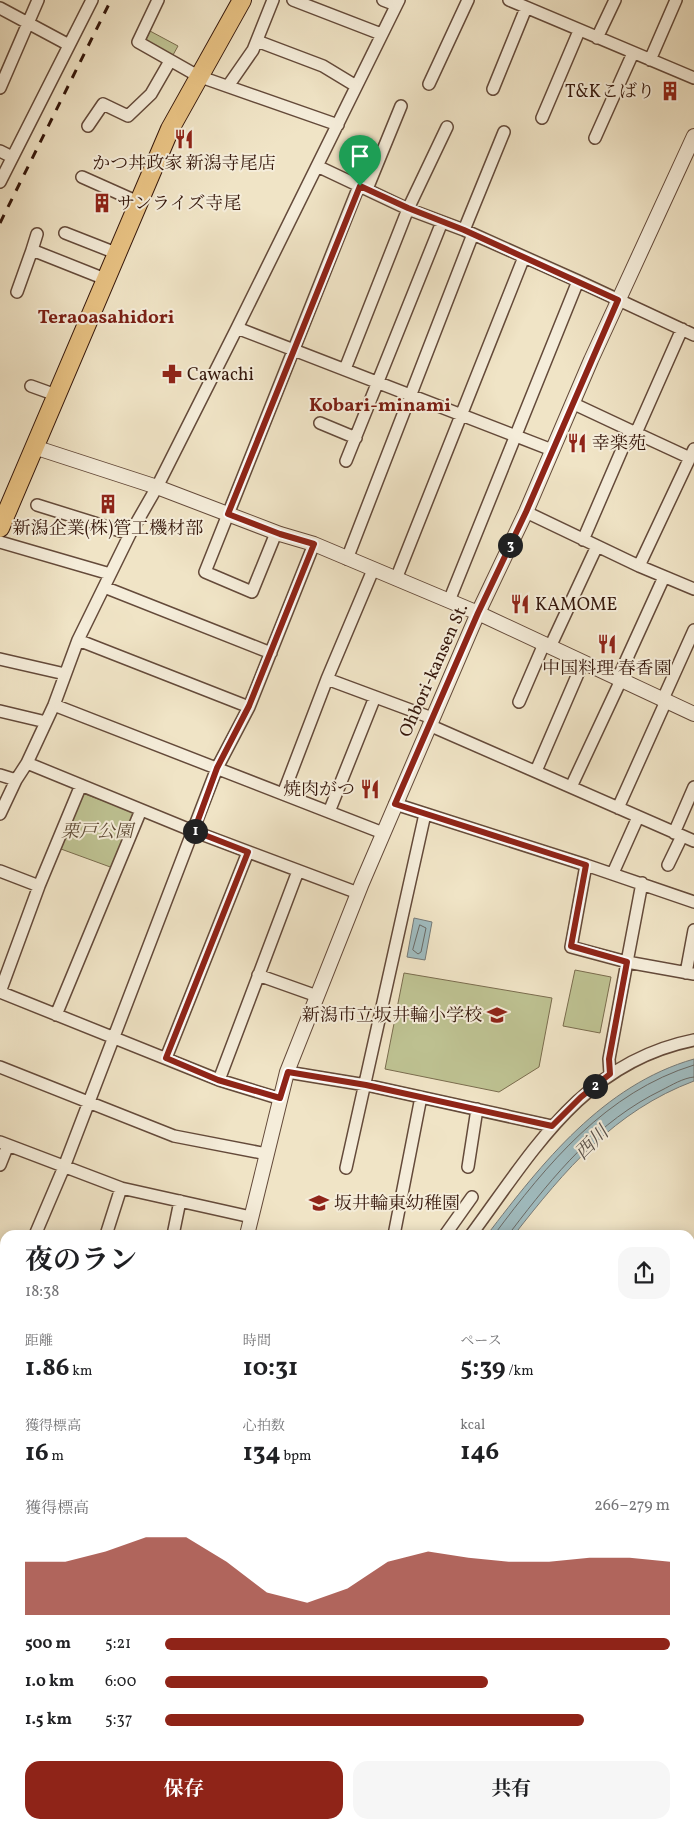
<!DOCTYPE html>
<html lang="ja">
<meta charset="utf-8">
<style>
body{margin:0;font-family:Vollkorn,"Noto Serif JP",serif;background:#f6f6f6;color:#202124;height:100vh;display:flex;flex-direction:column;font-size:19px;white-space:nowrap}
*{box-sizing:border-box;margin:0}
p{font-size:16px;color:#757577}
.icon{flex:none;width:28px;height:28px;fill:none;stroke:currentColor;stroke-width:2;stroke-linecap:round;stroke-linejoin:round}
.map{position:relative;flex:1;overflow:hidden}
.drawer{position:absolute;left:0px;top:1230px;width:695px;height:599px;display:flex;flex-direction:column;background:#fff;border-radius:15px 15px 0 0;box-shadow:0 2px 12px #0003}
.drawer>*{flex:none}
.pin{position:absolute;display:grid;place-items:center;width:42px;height:42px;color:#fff;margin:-51px -21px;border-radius:50% 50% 50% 0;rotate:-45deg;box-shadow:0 0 5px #0007}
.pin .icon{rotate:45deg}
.km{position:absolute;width:25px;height:25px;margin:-12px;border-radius:50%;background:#222;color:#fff;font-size:14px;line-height:25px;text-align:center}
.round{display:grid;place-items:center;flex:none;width:52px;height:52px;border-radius:15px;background:#f6f6f6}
.headline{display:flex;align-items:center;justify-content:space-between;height:85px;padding:0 25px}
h1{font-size:28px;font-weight:700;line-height:38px}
.metrics{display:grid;grid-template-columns:repeat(3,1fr);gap:8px;height:85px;padding:5px 25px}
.metrics div{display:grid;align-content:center}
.metrics b{font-size:25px;font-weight:700}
.metrics small{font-size:14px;font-weight:400}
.metrics p{font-size:14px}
.chart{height:140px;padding:10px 25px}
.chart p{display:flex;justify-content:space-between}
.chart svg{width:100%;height:90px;margin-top:5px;fill:#8f2418;opacity:.7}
.primary-button{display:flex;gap:10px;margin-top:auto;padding:10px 25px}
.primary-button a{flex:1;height:58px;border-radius:15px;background:#8f2418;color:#fff;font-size:20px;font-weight:700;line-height:58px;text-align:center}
.primary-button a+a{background:#f6f6f6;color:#202124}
ul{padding:0 25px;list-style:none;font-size:16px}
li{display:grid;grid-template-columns:80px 60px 1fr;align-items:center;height:38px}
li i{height:12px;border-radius:6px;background:#8f2418}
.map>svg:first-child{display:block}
.green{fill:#bec292;stroke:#7a6c4e}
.water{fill:#a0bcc0;stroke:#757a78}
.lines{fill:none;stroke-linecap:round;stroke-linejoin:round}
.shore{stroke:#6a6a66;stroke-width:1}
.stream{stroke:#757a78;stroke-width:3}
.minor-casing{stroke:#644a3a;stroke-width:14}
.tertiary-casing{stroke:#644a3a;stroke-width:16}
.primary-casing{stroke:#35170b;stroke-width:20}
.minor{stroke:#f5edda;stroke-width:11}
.tertiary{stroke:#f5edda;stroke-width:14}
.primary{stroke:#e8c283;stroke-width:18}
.rail{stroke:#35170b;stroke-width:3;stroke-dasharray:9 9;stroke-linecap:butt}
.route-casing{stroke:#fff;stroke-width:10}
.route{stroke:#8f2418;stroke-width:6}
.labels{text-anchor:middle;stroke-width:4;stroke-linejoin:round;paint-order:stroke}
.poi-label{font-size:18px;fill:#35170b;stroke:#f5edda;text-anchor:start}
.street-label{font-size:18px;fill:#35170b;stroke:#f5edda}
.park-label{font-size:18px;font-style:italic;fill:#5e4a34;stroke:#f5edda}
.neighbourhood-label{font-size:19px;font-weight:bold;fill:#7a1f14;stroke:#f5edda}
.water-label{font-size:19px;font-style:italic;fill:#5a514a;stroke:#f5edda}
</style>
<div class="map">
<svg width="694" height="1828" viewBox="0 0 694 1828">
<rect width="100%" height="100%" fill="#f0e4c6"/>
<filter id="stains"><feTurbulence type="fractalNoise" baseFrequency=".004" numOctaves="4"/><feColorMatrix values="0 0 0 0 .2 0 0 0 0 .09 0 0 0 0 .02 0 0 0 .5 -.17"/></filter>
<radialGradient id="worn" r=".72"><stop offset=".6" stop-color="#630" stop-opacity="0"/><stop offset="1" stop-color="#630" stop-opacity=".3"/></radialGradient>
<path class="green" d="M150,31l28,15 -5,9 -28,-14z
M82,793l52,19 -21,56 -52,-19z
M575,970l36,7 -11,56 -37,-7z
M404,973l148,25 -13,69 -40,25 -114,-23z
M0,1256l5,2v36l-5,12z
M690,1410l4,3v70l-4,-4z"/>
<path class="water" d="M414,918l18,4 -7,38 -18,-3z
M694,1059v22c-80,30 -129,89 -180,154h-27c55,-72 116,-150 207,-176z
M690,1775l4,6v43l-4,-9z"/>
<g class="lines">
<path class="shore" d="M420,925l6,3 -5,24 -3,2 -5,-4z
M494,1235c53,-71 112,-143 200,-170
M511,1235l1,-5c42,-55 86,-109 150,-140 10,-5 21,-12 32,-13"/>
<path class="stream" d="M0,1814l5,1
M48,1824l20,4"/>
<defs>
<path id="minor" d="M158,0l-20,42 60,34 140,49
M293,0l88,34
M383,0l13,5
M509,0l185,78
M0,8l69,37
M597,38l18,-38
M257,41l66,25 33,20
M650,60l26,-60
M429,84l39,-84
M228,86l25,-36 20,-50
M0,88l38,-88
M493,89l33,-81
M542,118l37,-87
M88,126l15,-22 25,12 23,-22 19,-33
M595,138l38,-85
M0,151l12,6
M317,166l91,43 56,21 114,51 116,54
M82,177l56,25
M0,182l92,-182
M367,189l34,-83
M464,230l40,-98
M65,233l51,20
M37,234l-5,16 73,29
M17,292l15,-42
M237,328l315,122
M682,329l-46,104 54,25
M345,369l63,-160 39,-82
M31,386l25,9
M572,403l64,30
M320,423l36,15
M346,461l96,-239
M37,505l93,29
M526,512l113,54 55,23
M276,533l-24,59 -47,-20 154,-386
M583,540l47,-109
M0,542l110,32
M347,559l126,-325
M639,566l55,-117
M396,579l128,-322
M104,587l167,66
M449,601l129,-320
M78,640l171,67
M550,647l47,-101
M0,659l65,15
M618,678l46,-101
M327,679l105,39
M663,699l31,-69
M519,702l25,-58
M54,705l329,128
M0,711l46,11
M429,725l265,116
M27,763l166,68 165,62
M536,771l47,-109
M0,775l16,5
M571,787l50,-107
M283,794l44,-115 46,-109
M395,804l191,61 -15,82 56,15 -18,97 1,15
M618,808l48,-107
M329,812l46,-115
M0,814l16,-34 11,-17 27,-58 24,-65 52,-106 27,-47 80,-159 162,-328
M674,833l20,-46
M586,865l108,37
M668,865l14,-29
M0,871l39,15
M613,873l25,-56
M642,883l-15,79 67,12
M686,973l8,-43
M258,975l59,21
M0,992l219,88 62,19
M0,992l39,-106 42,-101
M56,1015l85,-205
M166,1058l82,-206
M0,1067l174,69 93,18
M287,1072l79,13 186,41
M219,1080l79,-209
M0,1142l121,46 130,29
M0,1165l8,-20
M468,1167l9,-58
M346,1168l79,-354
M35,1235l29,-68 153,-399 32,-61 65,-163
M106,1235l15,-47
M173,1235l7,-34
M394,1235l27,-138
M445,1235l27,-38
M471,1235c62,-84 112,-173 223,-195
M0,1252l5,1
M690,1261l4,-2
M690,1298l4,3
M0,1327l5,-14
M0,1383l5,1
M690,1398l4,-5
M0,1455l5,2
M690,1561l4,3
M0,1635l5,1
M690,1681l4,-6
M0,1727l5,1
M690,1742l4,4
M0,1785l5,1
M398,1824l2,4
M504,1824l2,4
M18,1828l1,-2
M178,1828l1,-4
M235,1828l1,-4
M294,1828l1,-4
M352,1828l1,-4"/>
<path id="tertiary" d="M34,447l123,40 123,47 34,10 164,69 216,101
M247,1235l40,-163 75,-189 116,-270 48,-101 65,-152 103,-224
M113,1828l1,-4"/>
<path id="primary" d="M0,528l170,-399 72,-129"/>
</defs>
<use href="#minor" class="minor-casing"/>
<use href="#tertiary" class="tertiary-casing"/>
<use href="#primary" class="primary-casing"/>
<use href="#minor" class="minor"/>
<use href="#tertiary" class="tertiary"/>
<use href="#primary" class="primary"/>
<path class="rail" d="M0,223l111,-223"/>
</g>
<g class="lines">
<defs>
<path id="route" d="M360,186l48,22 56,22 154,70 -92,212 -48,101 -83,191 191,61 -15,81 56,16 -18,97 1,15 -29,23 -29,29 -186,-41 -78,-13 -8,26 -62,-18 -52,-22 82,-206 -54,-21 23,-63 32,-62 65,-162 -34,-10 -52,-20z"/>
</defs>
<use href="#route" class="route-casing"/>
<use href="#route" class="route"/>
</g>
<defs>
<symbol id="building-bare" viewBox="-9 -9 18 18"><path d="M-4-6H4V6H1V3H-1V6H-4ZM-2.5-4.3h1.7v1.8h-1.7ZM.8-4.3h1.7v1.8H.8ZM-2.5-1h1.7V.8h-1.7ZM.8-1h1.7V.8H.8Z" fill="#8f2418" stroke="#f5edda" stroke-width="2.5" paint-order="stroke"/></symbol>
<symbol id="restaurant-bare" viewBox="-9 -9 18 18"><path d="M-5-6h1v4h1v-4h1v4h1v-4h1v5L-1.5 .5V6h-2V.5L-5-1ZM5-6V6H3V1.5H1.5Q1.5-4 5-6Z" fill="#8f2418" stroke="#f5edda" stroke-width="2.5" paint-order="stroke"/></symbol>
<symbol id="pharmacy-bare" viewBox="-9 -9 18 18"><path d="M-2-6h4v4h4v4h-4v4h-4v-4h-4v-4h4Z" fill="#8f2418" stroke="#f5edda" stroke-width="2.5" paint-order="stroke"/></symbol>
<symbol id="school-bare" viewBox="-9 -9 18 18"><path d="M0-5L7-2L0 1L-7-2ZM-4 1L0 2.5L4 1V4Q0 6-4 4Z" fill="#8f2418" stroke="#f5edda" stroke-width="2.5" paint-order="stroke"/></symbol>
</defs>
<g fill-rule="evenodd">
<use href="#building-bare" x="656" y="77" width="28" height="28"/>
<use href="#restaurant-bare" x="170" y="125" width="28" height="28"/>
<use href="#building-bare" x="88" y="189" width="28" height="28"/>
<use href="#pharmacy-bare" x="158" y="360" width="28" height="28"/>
<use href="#restaurant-bare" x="563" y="429" width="28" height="28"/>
<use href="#building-bare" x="94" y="490" width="28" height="28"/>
<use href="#restaurant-bare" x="506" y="590" width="28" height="28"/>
<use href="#restaurant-bare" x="593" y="630" width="28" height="28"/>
<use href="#restaurant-bare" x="356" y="775" width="28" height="28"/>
<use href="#school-bare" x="483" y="1001" width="28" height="28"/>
<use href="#school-bare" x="305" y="1189" width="28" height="28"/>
</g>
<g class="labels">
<g class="poi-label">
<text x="655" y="97" text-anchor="end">T&amp;Kこばり</text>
<text x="184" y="169" text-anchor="middle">かつ丼政家 新潟寺尾店</text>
<text x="117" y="209">サンライズ寺尾</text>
<text x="187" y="380">Cawachi</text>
<text x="592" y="449">幸楽苑</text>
<text x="108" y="534" text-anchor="middle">新潟企業(株)管工機材部</text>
<text x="535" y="610">KAMOME</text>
<text x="607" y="674" text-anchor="middle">中国料理 春香園</text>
<text x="355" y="795" text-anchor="end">焼肉がつ</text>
<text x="482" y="1021" text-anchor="end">新潟市立坂井輪小学校</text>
<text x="334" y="1209">坂井輪東幼稚園</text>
</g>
<g class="street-label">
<text transform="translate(433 670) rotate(-66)" y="6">Ohbori-kansen St.</text>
</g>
<g class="park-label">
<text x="97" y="837">栗戸公園</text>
</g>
<g class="neighbourhood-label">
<text x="106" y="323">Teraoasahidori</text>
<text x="380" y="411">Kobari-minami</text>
</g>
<g class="water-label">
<text transform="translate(591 1142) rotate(-45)" y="7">西川</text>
</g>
</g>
<rect width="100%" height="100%" filter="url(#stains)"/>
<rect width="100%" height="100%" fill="url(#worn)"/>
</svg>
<div class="pin" style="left:360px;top:186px;background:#1e9e55"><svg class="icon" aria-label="arrive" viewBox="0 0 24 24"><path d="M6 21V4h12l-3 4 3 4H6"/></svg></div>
<b class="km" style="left:195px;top:831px">1</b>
<b class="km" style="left:595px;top:1086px">2</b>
<b class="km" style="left:510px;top:545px">3</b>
<section class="drawer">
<div class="headline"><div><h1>夜のラン</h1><p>18:38</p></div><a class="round"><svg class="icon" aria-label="share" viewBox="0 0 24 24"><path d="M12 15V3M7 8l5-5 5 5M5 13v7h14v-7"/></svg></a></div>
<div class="metrics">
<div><p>距離</p><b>1.86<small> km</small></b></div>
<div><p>時間</p><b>10:31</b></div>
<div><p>ペース</p><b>5:39<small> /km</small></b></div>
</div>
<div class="metrics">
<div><p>獲得標高</p><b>16<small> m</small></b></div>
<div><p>心拍数</p><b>134<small> bpm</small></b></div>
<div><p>kcal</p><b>146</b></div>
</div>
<div class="chart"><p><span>獲得標高</span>266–279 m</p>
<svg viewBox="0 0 160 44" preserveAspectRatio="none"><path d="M0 44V18L10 18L20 13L30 6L40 6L50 18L60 33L70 38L80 31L90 18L100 13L110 16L120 18L130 18L140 16L150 16L160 18V44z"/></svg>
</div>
<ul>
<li><b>500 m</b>5:21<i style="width:100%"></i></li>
<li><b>1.0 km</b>6:00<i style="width:64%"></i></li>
<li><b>1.5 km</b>5:37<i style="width:83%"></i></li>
</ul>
<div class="primary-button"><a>保存</a><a>共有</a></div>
</section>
</div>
